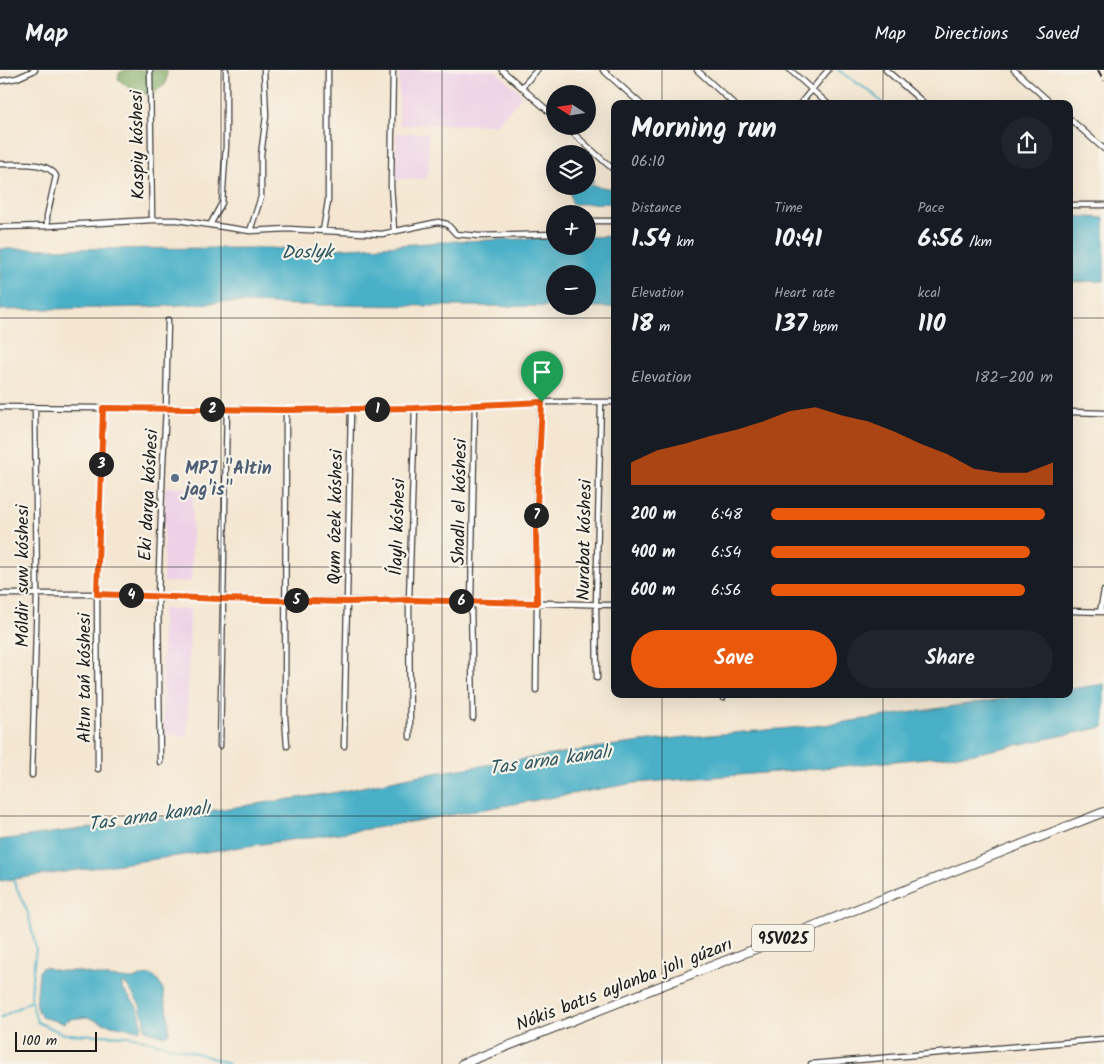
<!DOCTYPE html>
<meta charset="utf-8">
<style>
body{margin:0;font-family:Kalam,sans-serif;background:#20242c;color:#f1f3f6;height:100vh;display:flex;flex-direction:column;font-size:19px;white-space:nowrap}
*{box-sizing:border-box;margin:0}
p{font-size:16px;color:#9ea1a6}
.icon{flex:none;width:28px;height:28px;fill:none;stroke:currentColor;stroke-width:2;stroke-linecap:round;stroke-linejoin:round}
.map{position:relative;flex:1;overflow:hidden}
.details{position:absolute;left:611px;top:30px;width:462px;height:598px;display:flex;flex-direction:column;background:#171b24;border-radius:10px;box-shadow:0 5px 20px #0002}
.details>*{flex:none}
.needle{width:32px;rotate:282deg}
.tools{position:absolute;left:546px;top:15px;display:grid;gap:10px}
.tools a{display:grid;place-items:center;width:50px;height:50px;border-radius:50%;background:#171b24;box-shadow:0 5px 20px #0002;font-size:25px}
.scale{position:absolute;left:15px;bottom:12px;width:82px;box-sizing:border-box;padding-left:5px;border:2px solid #1c1c1c;border-top:0;font-size:14px;line-height:18px;white-space:nowrap;color:#1c1c1c;-webkit-text-stroke:4px #f7f3e8;paint-order:stroke}
.pin{position:absolute;display:grid;place-items:center;width:42px;height:42px;color:#fff;margin:-51px -21px;border-radius:50% 50% 50% 0;rotate:-45deg;box-shadow:0 0 5px #0007}
.pin .icon{rotate:45deg}
.km{position:absolute;width:25px;height:25px;margin:-12px;border-radius:50%;background:#222;color:#fff;font-size:14px;line-height:25px;text-align:center}
.round{display:grid;place-items:center;flex:none;width:52px;height:52px;border-radius:26px;background:#20242c}
.head{display:flex;align-items:center;justify-content:space-between;height:85px;padding:0 20px}
h1{font-size:28px;font-weight:700;line-height:38px}
.stats{display:grid;grid-template-columns:repeat(3,1fr);gap:8px;height:85px;padding:5px 20px}
.stats div{display:grid;align-content:center}
.stats b{font-size:25px;font-weight:700}
.stats small{font-size:14px;font-weight:400}
.stats p{font-size:14px}
.chart{height:140px;padding:10px 20px}
.chart p{display:flex;justify-content:space-between}
.chart svg{width:100%;height:90px;margin-top:5px;fill:#ea580c;opacity:.7}
.button{display:flex;gap:10px;margin-top:auto;padding:10px 20px}
.button a{flex:1;height:58px;border-radius:30px;background:#ea580c;color:#fff;font-size:20px;font-weight:700;line-height:58px;text-align:center}
.button a+a{background:#20242c;color:#f1f3f6}
ul{padding:0 20px;list-style:none;font-size:16px}
li{display:grid;grid-template-columns:80px 60px 1fr;align-items:center;height:38px}
li i{height:12px;border-radius:6px;background:#ea580c}
header{display:flex;align-items:center;gap:30px;box-sizing:border-box;height:70px;padding:0 25px;background:#171b24;border-bottom:1px solid #363941}
header strong{font-size:24px}
nav{display:flex;gap:28px;margin-inline-start:auto;font-size:18px}
.map>svg:first-child{display:block}
.built{fill:#eed0e7}
.forest{fill:#7aa761;stroke:#4b623e}
.water{fill:#49b0c8;stroke:#326672;fill-rule:evenodd}
.lines{fill:none;stroke-linecap:round;stroke-linejoin:round}
.stream{stroke:#49b0c8;stroke-width:2}
.minor-casing{stroke:#3c3a37;stroke-width:7}
.primary-casing{stroke:#3c3a37;stroke-width:10}
.minor{stroke:#fff;stroke-width:4.5}
.primary{stroke:#fff;stroke-width:8}
.rail{stroke:#1c1c1c;stroke-width:2;stroke-dasharray:8 4;stroke-linecap:butt}
.route-casing{stroke:#fff;stroke-width:10}
.route{stroke:#ea580c;stroke-width:6}
.grid{fill:none;stroke:#1c1c1c;stroke-width:1;stroke-opacity:0.55}
.service-dot{fill:#5c6f8a;stroke:#f7f3e8;stroke-width:2}
.labels{text-anchor:middle;stroke-width:4.5;stroke-linejoin:round;paint-order:stroke}
.shield{fill:#f7f3e8;stroke:#5e5c59;stroke-width:1}
.shield-label{font-size:16px;font-weight:bold;fill:#1c1c1c}
.street-label{font-size:18px;fill:#1c1c1c;stroke:#f7f3e8}
.service-label{font-size:18px;font-weight:bold;fill:#4e5e75;stroke:#f7f3e8;text-anchor:start}
.water-label{font-size:19px;font-style:italic;fill:#2e5761;stroke:#f7f3e8}
</style>
<header>
<strong>Map</strong>
<nav><a>Map</a><a>Directions</a><a>Saved</a></nav>
</header>
<div class="map">
<svg width="1104" height="994" viewBox="0 0 1104 994">
<rect width="100%" height="100%" fill="#f7f3e8"/>
<filter id="ink" filterUnits="userSpaceOnUse"><feTurbulence type="fractalNoise" baseFrequency=".02" numOctaves="2"/><feDisplacementMap in="SourceGraphic" scale="10" xChannelSelector="R" yChannelSelector="G"/><feConvolveMatrix kernelMatrix="1 2 1 2 8 2 1 2 1" color-interpolation-filters="sRGB"/></filter>
<filter id="wash" filterUnits="userSpaceOnUse"><feTurbulence type="fractalNoise" baseFrequency=".0096" numOctaves="4" result="noise"/><feDisplacementMap in="SourceGraphic" scale="20" xChannelSelector="R" yChannelSelector="G"/><feGaussianBlur stdDeviation="1.12" result="paint"/><feColorMatrix in="noise" values="0 0 0 0 0 0 0 0 0 0 0 0 0 0 0 0 0 1.4 0 .05"/><feComposite in="paint" operator="in"/></filter>
<g filter="url(#wash)">
<rect width="100%" height="100%" fill="#f4e6d1"/>
<path class="built" d="M399,0h96l28,25 -26,29 -98,1z
M396,63h32l1,35 -4,11h-29z
M165,417l28,1 -2,94h-28z
M162,539h28l-3,127 -24,-1z"/>
<path class="forest" d="M125,0h42l-1,14 -15,11 -16,-3 -17,-13 1,-6z"/>
<path class="water" d="M588,104l5,5v4h-5l1,2 26,4v14l-41,1 -2,-1 -2,-10 2,-2 -1,-5h17z
M1070,146l34,2v63l-34,1z
M615,166v71l-319,-2 -69,-3 -79,5 -148,3v-61l269,-1 44,2 72,-4 72,-5 98,-3v8h33v-9zM555,204h33v32h-33z
M1104,614v43l-126,26 -176,17 -167,13 -260,45 -375,53v-41l148,-20 190,-28 77,-16 194,-30 67,-8 148,-13 213,-31h33v-5z
M45,897l14,4h16l33,6 26,2 8,-3 9,-1 6,5 6,9 2,14 3,10 1,20 -3,3 -20,-5 -1,-3v-9l-4,-8 -1,-6 -14,-21 -4,-1v5l14,17 4,10 2,11 -3,4 -33,-6 -19,-7 -16,2 -5,2 -2,2 -23,-6 -5,-12 3,-33 2,-4z"/>
<g class="lines">
<path class="stream" d="M838,0l34,23 11,11
M13,810l15,33 8,36 -4,30 -1,22 6,21 27,12 66,2 73,19 25,9
M0,948l31,-17"/>
</g>
</g>
<g filter="url(#ink)">
<g class="lines">
<defs>
<path id="minor" d="M150,0l2,150
M393,0l-2,115 3,46
M502,0l53,47
M603,0l38,34
M697,0l37,34
M790,0l38,34
M886,0l39,34
M1014,0l38,34
M0,11l17,-3 18,-8
M522,17l15,-17
M800,34l28,-34
M1070,49l34,30
M565,56l50,45
M0,94c17,1 47,-4 56,12l-9,40v10
M1070,135h34
M588,151h27
M210,155l12,-22 4,-57v-76
M0,157l47,-1 105,-6h25l73,11 38,-2 94,5 56,-12 9,2 9,10 23,2 76,-2
M250,161l11,-34v-42l5,-39 -2,-46
M323,161l5,-30v-131
M0,337l286,3 129,-2 126,-6h74
M286,340l-1,307 2,29
M1070,342l34,1
M0,524h97l125,5 125,2 62,-1 62,1 144,4
M1070,541l34,1
M1100,542l4,-21
M597,608l-1,-73 5,-203
M536,620l1,-87 -2,-77 6,-124
M723,628v-4
M473,648l-2,-117 4,-195
M410,667l-1,-137 6,-192
M220,676l7,-337
M344,676l7,-337
M160,692l-2,-166 5,-133 3,-54 2,-89
M98,699l-1,-175 6,-186
M32,705l5,-182 -2,-185
M811,994l293,-25"/>
<path id="primary" d="M462,994l642,-252"/>
</defs>
<use href="#minor" class="minor-casing"/>
<use href="#primary" class="primary-casing"/>
<use href="#minor" class="minor"/>
<use href="#primary" class="primary"/>
<path class="rail" d="M1098,0l6,11"/>
</g>
</g>
<g class="lines" filter="url(#ink)">
<defs>
<path id="route" d="M542,332l-6,124 1,77 -128,-3 -62,2 -125,-3 -125,-5 6,-186 183,2 129,-2z"/>
</defs>
<use href="#route" class="route-casing"/>
<use href="#route" class="route"/>
</g>
<path class="grid" d="M221,0v994M442,0v994M662,0v34M883,0v34M0,248h615M1070,248h34M0,497h615M1070,497h34M662,624v370M883,624v370M0,746h1104"/>
<circle class="service-dot" cx="175" cy="408" r="5"/>
<g class="labels">
<rect class="shield" x="752" y="854.5" width="62" height="27" rx="4"/>
<g class="shield-label">
<text x="783" y="874">95V025</text>
</g>
<g class="street-label">
<text transform="translate(137 75) rotate(-91)" y="6">Kaspiy kóshesi</text>
<text transform="translate(148 425) rotate(-87)" y="6">Eki darya kóshesi</text>
<text transform="translate(459 432) rotate(-89)" y="6">Shadlı el kóshesi</text>
<text transform="translate(335 447) rotate(-89)" y="6">Qum ózek kóshesi</text>
<text transform="translate(397 457) rotate(-88)" y="6">Ílaylı kóshesi</text>
<text transform="translate(584 470) rotate(-89)" y="6">Nurabat kóshesi</text>
<text transform="translate(22 506) rotate(-90)" y="6">Móldir suw kóshesi</text>
<text transform="translate(84 608) rotate(-90)" y="6">Altın tań kóshesi</text>
<text transform="translate(624 914) rotate(-21)" y="6">Nókis batıs aylanba jolı gúzarı</text>
</g>
<g class="service-label">
<text x="185" y="404">MPJ "Altin<tspan x="185" dy="21">jag'is"</tspan></text>
</g>
<g class="water-label">
<text transform="translate(307 181) rotate(-1)" y="7">Doslyk</text>
<text transform="translate(550 689) rotate(-8)" y="7">Tas arna kanalı</text>
<text transform="translate(149 745) rotate(-8)" y="7">Tas arna kanalı</text>
</g>
</g>
</svg>
<div class="tools">
<a><svg class="needle" viewBox="-14 -14 28 28"><path d="M0-13l5 13h-10z" fill="#e53935"/><path d="M0 13l5-13h-10z" fill="#9ea1a6"/></svg></a>
<a><svg class="icon" aria-label="layers" viewBox="0 0 24 24"><path d="M12 4l9 5-9 5-9-5zM3 14l9 5 9-5"/></svg></a>
<a>+</a>
<a>−</a>
</div>
<div class="scale">100 m</div>
<div class="pin" style="left:542px;top:332px;background:#1e9e55"><svg class="icon" aria-label="arrive" viewBox="0 0 24 24"><path d="M6 21V4h12l-3 4 3 4H6"/></svg></div>
<b class="km" style="left:377px;top:339px">1</b>
<b class="km" style="left:212px;top:339px">2</b>
<b class="km" style="left:101px;top:394px">3</b>
<b class="km" style="left:131px;top:525px">4</b>
<b class="km" style="left:296px;top:530px">5</b>
<b class="km" style="left:461px;top:531px">6</b>
<b class="km" style="left:536px;top:445px">7</b>
<section class="details">
<div class="head"><div><h1>Morning run</h1><p>06:10</p></div><a class="round"><svg class="icon" aria-label="share" viewBox="0 0 24 24"><path d="M12 15V3M7 8l5-5 5 5M5 13v7h14v-7"/></svg></a></div>
<div class="stats">
<div><p>Distance</p><b>1.54<small> km</small></b></div>
<div><p>Time</p><b>10:41</b></div>
<div><p>Pace</p><b>6:56<small> /km</small></b></div>
</div>
<div class="stats">
<div><p>Elevation</p><b>18<small> m</small></b></div>
<div><p>Heart rate</p><b>137<small> bpm</small></b></div>
<div><p>kcal</p><b>110</b></div>
</div>
<div class="chart"><p><span>Elevation</span>182–200 m</p>
<svg viewBox="0 0 160 44" preserveAspectRatio="none"><path d="M0 44V33L10 27L20 24L30 20L40 17L50 13L60 8L70 6L80 10L90 13L100 18L110 24L120 29L130 36L140 38L150 38L160 33V44z"/></svg>
</div>
<ul>
<li><b>200 m</b>6:48<i style="width:97%"></i></li>
<li><b>400 m</b>6:54<i style="width:92%"></i></li>
<li><b>600 m</b>6:56<i style="width:90%"></i></li>
</ul>
<div class="button"><a>Save</a><a>Share</a></div>
</section>
</div>
